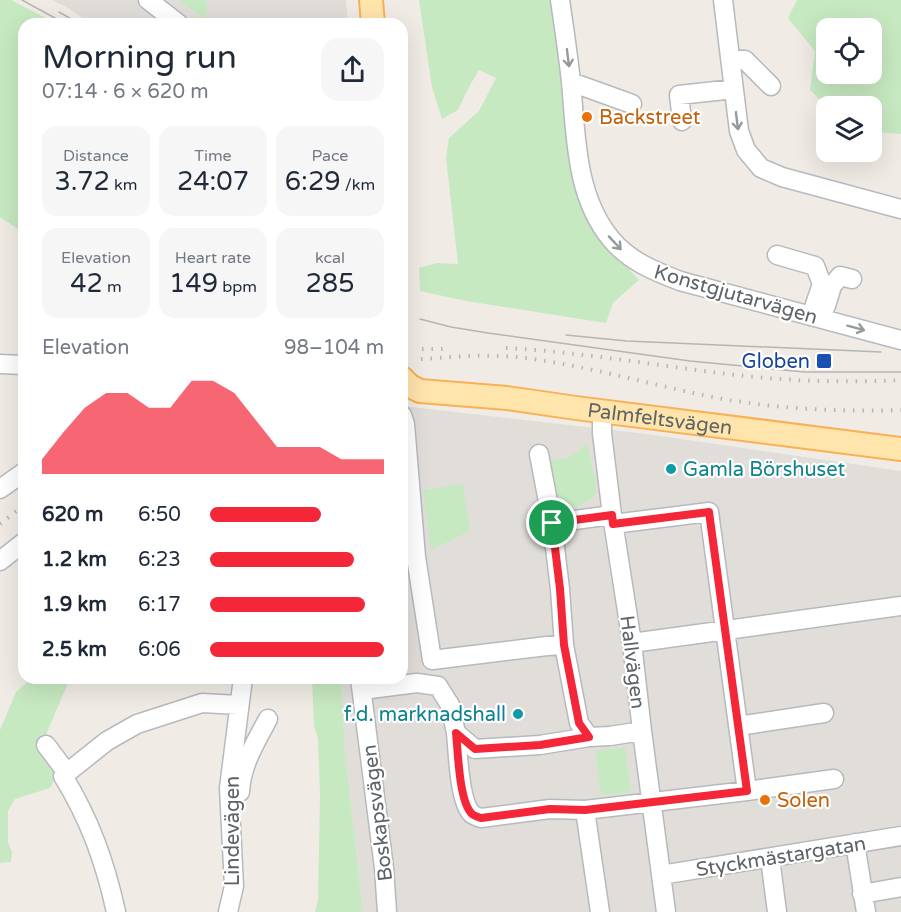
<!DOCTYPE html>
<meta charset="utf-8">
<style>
body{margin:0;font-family:"Varela Round",sans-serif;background:#f6f6f7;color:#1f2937;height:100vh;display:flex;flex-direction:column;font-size:22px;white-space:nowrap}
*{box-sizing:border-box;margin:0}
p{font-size:20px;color:#747a83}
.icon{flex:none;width:33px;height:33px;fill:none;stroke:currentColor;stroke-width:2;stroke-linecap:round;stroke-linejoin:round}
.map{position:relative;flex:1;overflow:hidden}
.side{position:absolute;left:18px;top:18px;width:390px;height:666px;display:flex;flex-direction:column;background:#fff;border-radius:18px;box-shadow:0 6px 24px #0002}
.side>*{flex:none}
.controls{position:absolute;left:816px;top:18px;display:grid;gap:12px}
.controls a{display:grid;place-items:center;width:66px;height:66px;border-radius:12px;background:#fff;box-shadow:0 6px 24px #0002;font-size:30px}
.pin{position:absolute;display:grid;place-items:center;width:51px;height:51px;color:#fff;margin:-26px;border:3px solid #fff;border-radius:50%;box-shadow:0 2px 6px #0007}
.round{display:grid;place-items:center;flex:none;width:63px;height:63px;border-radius:18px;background:#f6f6f7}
.head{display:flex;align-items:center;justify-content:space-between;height:102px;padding:0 24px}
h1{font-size:33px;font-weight:600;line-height:45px}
.metrics{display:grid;grid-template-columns:repeat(3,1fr);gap:9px;height:102px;padding:6px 24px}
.metrics div{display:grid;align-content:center;border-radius:15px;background:#f6f6f7;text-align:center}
.metrics b{font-size:26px;font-weight:600}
.metrics small{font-size:16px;font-weight:400}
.metrics p{font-size:16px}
.chart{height:168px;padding:12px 24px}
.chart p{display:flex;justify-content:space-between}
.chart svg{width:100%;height:108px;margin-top:6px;fill:#f42739;opacity:.7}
ul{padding:0 24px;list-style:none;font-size:20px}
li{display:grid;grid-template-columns:96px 72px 1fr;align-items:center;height:45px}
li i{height:15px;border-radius:8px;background:#f42739}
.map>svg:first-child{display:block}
.industrial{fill:#e1deda}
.green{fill:#c7e9c1;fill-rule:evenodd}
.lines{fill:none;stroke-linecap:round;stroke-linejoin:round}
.minor-casing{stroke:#b6b9bd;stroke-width:21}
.major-casing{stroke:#fab054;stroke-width:26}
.minor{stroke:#fff;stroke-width:18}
.major{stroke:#ffe4ac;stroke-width:22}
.tram{stroke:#b4b5b6;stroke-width:1.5}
.rail{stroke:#b4b5b6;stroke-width:4;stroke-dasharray:1.5 8;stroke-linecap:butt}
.oneway{stroke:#969a9c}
.route-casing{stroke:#fff;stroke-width:12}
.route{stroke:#f42739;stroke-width:8}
.food-dot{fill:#e8710a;stroke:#fff;stroke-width:2}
.transit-dot{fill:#1a4fb4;stroke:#fff;stroke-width:2}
.culture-dot{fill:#0f9aa8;stroke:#fff;stroke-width:2}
.labels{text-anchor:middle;stroke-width:4.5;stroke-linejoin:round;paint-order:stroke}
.food-label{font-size:20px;fill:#c56008;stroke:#fff;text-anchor:start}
.street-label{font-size:20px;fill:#5d6367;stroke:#fff}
.transit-label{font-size:20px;fill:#164399;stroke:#fff;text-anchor:end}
.culture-label{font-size:20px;fill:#0d838f;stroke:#fff;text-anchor:start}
</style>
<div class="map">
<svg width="901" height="912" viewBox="0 0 901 912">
<rect width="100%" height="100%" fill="#f0ece5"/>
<path class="industrial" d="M52,0h294l2,24h-256l-26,-17z
M412,407l235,27 254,37v441h-538l-18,-161 -4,-73h61v-270z"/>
<path class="green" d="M0,0h11l46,24h-33v215l-6,-10 -18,-12z
M179,0h28v20z
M419,0h135l18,172 24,61 43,47 -26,23 -7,20 -140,-22 -46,-10 -1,-23 18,-5 21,1 -12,-106 3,-20 30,-27 17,-33 -17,-8 -10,17 -11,23 -16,9 -10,-32z
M797,0h104v134l-23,-2 -6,-3v-23h-45l-17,-16 5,-39 -27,-33zM826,28h46v46h-46z
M587,443c2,9 10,41 9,48 -2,11 -18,15 -28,17 -19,-14 -14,-29 -17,-49 15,2 26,-5 36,-16z
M463,484l7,47 -39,19 -8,-60z
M32,678h38l-24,57v10l16,21 -12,22 -35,11 -7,12v31l4,10 -1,10 -11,1v-133l16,-38z
M312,678h29l4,73 18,161h-48l3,-12 2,-106 -2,-55 -4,-13z
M625,747l6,45 -30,3 -6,-44z"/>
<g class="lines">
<defs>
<path id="minor" d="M148,0l31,24
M560,0c4,27 8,54 11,82 5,52 4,114 40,157 18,22 43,32 69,42l221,59
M723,0l16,131 7,19 15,18 21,9 119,32
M730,59l15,1 26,26
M571,82l61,22
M682,121l-3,-26 55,-6
M777,255l38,11 7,18 -11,32
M826,306l6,-20 8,-10 12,3
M0,364l24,1
M602,412v21l10,82 20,128 10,88 24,181
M402,415l3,9 11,133 16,103 115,-14 17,-1
M539,454l13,69 60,-8
M0,489l24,-17
M552,523l8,66 4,56 15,78 10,14
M613,524l96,-12 38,279
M0,561l24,-19
M632,643l269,-37
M360,678l24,190 3,44
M362,690l55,-7 21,3 12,19 6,28 19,16 65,-4 49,-8 21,-1 32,-5
M738,726l86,-13
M456,733c2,19 3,69 16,81 1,1 8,4 9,4l69,-9 35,1 162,-19 87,-12
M46,745l21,28
M240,792c1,-26 15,-49 28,-73
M585,810l15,102
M855,843l11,69
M770,858l7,54
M661,875l240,-39
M862,894l39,-7
M116,912c-11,-50 -26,-92 -53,-136l44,-35 30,-17 65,-21 37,2
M228,912l6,-26 -5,-98 14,-110"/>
<g id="major">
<path d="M371,0l2,24"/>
<path id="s1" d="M402,378l8,8 10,5 87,7 69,10 325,41"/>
</g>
</defs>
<use href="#minor" class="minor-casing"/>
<use href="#major" class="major-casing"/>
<use href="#minor" class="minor"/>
<use href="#major" class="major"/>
<path class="tram" d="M22,0l44,24
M59,12l21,12
M420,319l31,8 37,6 202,28 115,11h96
M566,335l61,6 254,11"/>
<path class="rail" d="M506,348c74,4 148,17 222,26 57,7 115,9 173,6
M422,349h24
M421,359c32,-2 64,-5 96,-2 70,8 137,29 206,42 59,10 118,13 178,11
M0,524l24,-19"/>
</g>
<defs><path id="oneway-shaft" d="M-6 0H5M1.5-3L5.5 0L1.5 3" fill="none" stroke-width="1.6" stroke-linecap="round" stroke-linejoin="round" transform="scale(1.5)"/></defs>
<g class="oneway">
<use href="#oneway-shaft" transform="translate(568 58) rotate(83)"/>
<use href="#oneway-shaft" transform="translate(737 121) rotate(83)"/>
<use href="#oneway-shaft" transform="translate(615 243) rotate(47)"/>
<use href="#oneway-shaft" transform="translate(856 328) rotate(15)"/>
</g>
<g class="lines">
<defs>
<path id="route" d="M709,512l38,279 -162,19 -35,-1 -69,9c-1,0 -8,-3 -9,-4 -13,-12 -14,-63 -16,-81l19,16 65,-4 49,-8 -10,-14 -15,-78 -4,-56 -8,-66 60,-8 1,9z"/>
</defs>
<use href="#route" class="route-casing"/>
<use href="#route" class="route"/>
</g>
<g class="food-dot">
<circle cx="587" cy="117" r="6"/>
<circle cx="765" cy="800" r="6"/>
</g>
<rect class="transit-dot" x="816" y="353" width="16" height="16" rx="3"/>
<g class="culture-dot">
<circle cx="671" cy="469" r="6"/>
<circle cx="518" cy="714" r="6"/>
</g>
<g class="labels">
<g class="food-label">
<text x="599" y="124">Backstreet</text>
<text x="777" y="807">Solen</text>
</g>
<g class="street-label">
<text transform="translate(736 294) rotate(16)" y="7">Konstgjutarvägen</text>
<text dy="7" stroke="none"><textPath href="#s1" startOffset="264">Palmfeltsvägen</textPath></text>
<text transform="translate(633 662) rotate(83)" y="7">Hallvägen</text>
<text transform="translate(377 813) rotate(-97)" y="7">Boskapsvägen</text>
<text transform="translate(232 831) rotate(-90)" y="7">Lindevägen</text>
<text transform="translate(781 856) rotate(-9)" y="7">Styckmästargatan</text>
</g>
<g class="transit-label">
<text x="810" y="368">Globen</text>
</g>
<g class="culture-label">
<text x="683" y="476">Gamla Börshuset</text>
<text x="506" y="721" text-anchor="end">f.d. marknadshall</text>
</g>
</g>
</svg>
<div class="controls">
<a><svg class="icon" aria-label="locate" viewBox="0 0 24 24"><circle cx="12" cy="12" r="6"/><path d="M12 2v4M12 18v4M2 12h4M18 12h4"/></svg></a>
<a><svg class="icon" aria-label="layers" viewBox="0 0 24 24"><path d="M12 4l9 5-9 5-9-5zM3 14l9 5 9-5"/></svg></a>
</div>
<div class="pin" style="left:552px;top:523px;background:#1e9e55"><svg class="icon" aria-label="arrive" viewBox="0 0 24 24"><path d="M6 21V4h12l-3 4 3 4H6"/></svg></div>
<section class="side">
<div class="head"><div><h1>Morning run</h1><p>07:14 · 6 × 620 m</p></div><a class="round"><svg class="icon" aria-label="share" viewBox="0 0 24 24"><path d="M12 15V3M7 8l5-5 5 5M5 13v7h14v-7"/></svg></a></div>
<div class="metrics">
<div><p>Distance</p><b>3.72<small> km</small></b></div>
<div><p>Time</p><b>24:07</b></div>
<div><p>Pace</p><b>6:29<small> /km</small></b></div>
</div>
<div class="metrics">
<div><p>Elevation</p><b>42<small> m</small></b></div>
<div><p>Heart rate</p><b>149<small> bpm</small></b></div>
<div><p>kcal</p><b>285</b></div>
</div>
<div class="chart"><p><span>Elevation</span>98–104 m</p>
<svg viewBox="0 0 160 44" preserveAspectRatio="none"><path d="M0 44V38L10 27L20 17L30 11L40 11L50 17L60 17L70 6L80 6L90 11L100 22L110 33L120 33L130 33L140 38L150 38L160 38V44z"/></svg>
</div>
<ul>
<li><b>620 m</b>6:50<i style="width:64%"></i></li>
<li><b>1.2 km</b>6:23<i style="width:83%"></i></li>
<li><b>1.9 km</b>6:17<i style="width:89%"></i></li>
<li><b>2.5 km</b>6:06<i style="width:100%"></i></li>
</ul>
</section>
</div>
